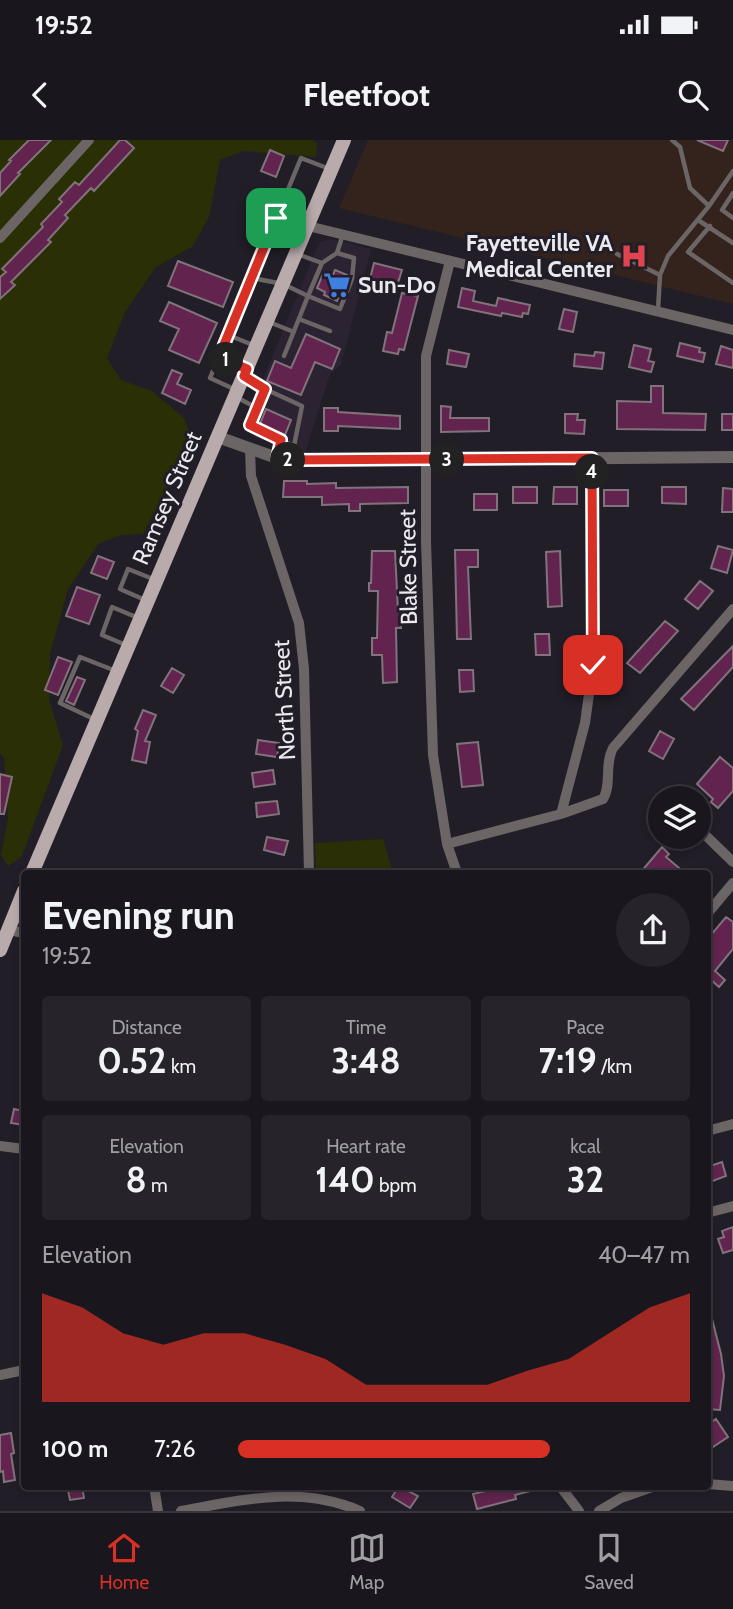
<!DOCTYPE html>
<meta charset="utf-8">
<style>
body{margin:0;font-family:Cabin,sans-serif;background:#26232b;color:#f1f3f6;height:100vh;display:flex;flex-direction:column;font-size:26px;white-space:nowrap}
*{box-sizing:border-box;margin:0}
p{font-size:23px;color:#9f9fa4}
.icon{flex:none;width:38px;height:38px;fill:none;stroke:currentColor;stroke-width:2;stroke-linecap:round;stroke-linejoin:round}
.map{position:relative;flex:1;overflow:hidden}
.panel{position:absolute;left:21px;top:730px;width:690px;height:620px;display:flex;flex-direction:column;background:#19161e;border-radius:7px;box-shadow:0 4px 10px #0003,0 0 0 2px #37353c}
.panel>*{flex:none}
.fabs{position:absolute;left:648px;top:646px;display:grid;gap:14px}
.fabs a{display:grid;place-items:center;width:63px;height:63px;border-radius:50%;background:#19161e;box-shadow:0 4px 10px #0003,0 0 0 2px #37353c;font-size:35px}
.pin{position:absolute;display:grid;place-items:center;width:60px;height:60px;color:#fff;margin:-30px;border-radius:14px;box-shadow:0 4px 10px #0006}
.km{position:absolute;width:35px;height:35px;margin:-18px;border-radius:50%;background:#222;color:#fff;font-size:19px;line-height:35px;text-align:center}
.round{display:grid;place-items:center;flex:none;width:74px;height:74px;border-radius:37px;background:#26232b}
.summary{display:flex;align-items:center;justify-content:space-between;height:119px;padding:0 21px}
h1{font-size:38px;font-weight:700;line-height:52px}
.figures{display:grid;grid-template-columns:repeat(3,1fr);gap:10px;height:119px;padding:7px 21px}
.figures div{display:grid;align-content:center;border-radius:7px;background:#26232b;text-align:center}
.figures b{font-size:35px;font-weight:700}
.figures small{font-size:19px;font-weight:400}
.figures p{font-size:19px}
.chart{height:196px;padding:14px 21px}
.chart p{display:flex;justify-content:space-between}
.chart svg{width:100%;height:126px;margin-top:7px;fill:#d93025;opacity:.7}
ul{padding:0 21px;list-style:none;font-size:23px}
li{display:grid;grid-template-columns:112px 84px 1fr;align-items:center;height:52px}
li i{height:18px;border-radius:9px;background:#d93025}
.status{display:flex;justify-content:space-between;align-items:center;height:49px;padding:0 35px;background:#19161e;direction:ltr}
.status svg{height:19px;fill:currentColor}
header{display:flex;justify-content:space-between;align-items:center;height:91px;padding:0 21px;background:#19161e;font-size:32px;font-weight:700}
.tabs{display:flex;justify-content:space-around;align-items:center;height:98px;border-top:2px solid #37353c;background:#19161e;font-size:19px;color:#9f9fa4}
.tabs a{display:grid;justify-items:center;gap:4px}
.tabs .current{color:#d93025}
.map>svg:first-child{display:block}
.commercial{fill:#2c2332}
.medical{fill:#34221c}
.green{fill:#2a2f05}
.building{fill:#62244e;stroke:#80737b;stroke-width:2}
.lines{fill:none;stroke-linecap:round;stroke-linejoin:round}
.service{stroke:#6c6565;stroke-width:4.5}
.minor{stroke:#6c6565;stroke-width:10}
.tertiary{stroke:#6c6565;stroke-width:12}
.primary{stroke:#b9abab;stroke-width:14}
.route-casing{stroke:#fff;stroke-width:14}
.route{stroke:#d93025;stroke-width:9}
.labels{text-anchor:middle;stroke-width:6;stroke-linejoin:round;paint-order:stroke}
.poi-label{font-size:23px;font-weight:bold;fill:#ebe9f0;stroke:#211e28;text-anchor:end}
.street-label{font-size:23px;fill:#ebe9f0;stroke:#211e28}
</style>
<div class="status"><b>19:52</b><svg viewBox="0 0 49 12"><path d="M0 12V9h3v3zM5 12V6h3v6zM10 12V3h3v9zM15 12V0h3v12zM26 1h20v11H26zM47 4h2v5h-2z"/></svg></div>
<header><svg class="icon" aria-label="back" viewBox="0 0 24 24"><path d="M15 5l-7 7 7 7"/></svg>Fleetfoot<svg class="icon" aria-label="search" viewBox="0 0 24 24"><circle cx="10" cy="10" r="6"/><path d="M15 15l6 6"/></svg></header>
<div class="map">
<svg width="733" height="1371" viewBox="0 0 733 1371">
<rect width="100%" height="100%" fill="#211e28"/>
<path class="commercial" d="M330,99l41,10 -30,116 -11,9 -25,79 -49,-15 -10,-18 73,-177z"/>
<path class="medical" d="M368,0h365v164l-394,-96z"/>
<path class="green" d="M0,0h313l4,3 -1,14 -73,-6 -23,9 -11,57 -17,30 -36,20 -31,45 -18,46 14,22 31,11 32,27 8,21 -49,95 -21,1 -23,8 -31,46 -18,65 -1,46 14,45 -41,111 -14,10 -7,-11 7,-37 -4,-61 -4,-3z
M383,699l10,34h-77l-1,-30z"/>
<path class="building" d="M29,0h22l-33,33 2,1 -20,22v-23l11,-12 -2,-1z
M120,0h5l9,8 -40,43 -3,-3 -26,27 3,3 -20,22 3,2 -40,40 4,3 -15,14v-22l6,-5 -4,-3 41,-42 -2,-3 21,-22 -3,-3 16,-17 4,3z
M697,0h31l-5,11z
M270,10l14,6 -8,21 -15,-6z
M178,121l55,21 -10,25 -55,-21z
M374,123l28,7 -5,16 -27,-7z
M335,130l12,5 -10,26 -13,-6 1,-3 -8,-4 6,-14 9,3z
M462,148l13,3 -2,10 23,5 2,-8 32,7 -2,9 -5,-1 -1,4 -20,-4 -1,3 -43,-9z
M402,153l16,3 -14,54 -5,-1 -1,5 -15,-3 4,-19 5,1z
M169,162l48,21 -18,40 -30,-13 10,-21 -19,-8z
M564,169l13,3 -4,20 -14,-3z
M306,194l34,15 -8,20 -17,-7 -14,33 -34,-14 8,-20 16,7z
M680,203l20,5 -1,4 6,1 -2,9 -26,-6z
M634,205l17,4 -3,12 6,1 -3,10 -22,-5z
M721,206l12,4v18l-17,-4z
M449,210l20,4 -3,13 -19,-3z
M595,212l9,1 -2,16 -28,-3 1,-12 19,2z
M172,230l10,4 -5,10 14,6 -6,14 -23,-11z
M651,246h12v27l43,1 -1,16 -88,-1v-28l34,1z
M441,266l10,1 -1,11h39v13l-48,1z
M324,268h14v4l62,4v13l-62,-3v5h-14z
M266,269l25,11 -6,15 -25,-11z
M565,274h13l-1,6h8l-1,14 -19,-1z
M722,274h11v16h-11z
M284,341h23v3l29,-1v5l72,-1v16l-48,1v7h-11v-7l-27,1v-8h-39z
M513,347h24v16h-24z
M554,347h23v17h-24z
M662,347h24v17l-24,-1z
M723,348l10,1v23h-11z
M604,350h24v16h-24z
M474,354h23v16h-23z
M718,406l15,4 -6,23 -16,-5z
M455,410h23v17h-10l3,72h-14z
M372,411h23l3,60h3v17h-5l1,54 -14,1 -1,-28h-10v-17h5l1,-47h-9v-8h2z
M560,411l2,55 -14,1 -2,-55z
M98,416l16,6 -7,17 -16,-6z
M700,441l13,10 -15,18 -13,-10z
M77,447l23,8 -11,29 -23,-8z
M665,481l13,10 -38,42 -13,-10z
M535,494h14l1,21h-14z
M733,506v21l-39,43 -13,-11z
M58,517l14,5 -14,33 -13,-5z
M172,528l12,7 -11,18 -12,-7z
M459,530h14l1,21 -14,1z
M77,537l8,3 -11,25 -8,-4z
M143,570l13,5 -11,26 5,1 -4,21 -14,-3 6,-29 -3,-2z
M660,591l14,8 -11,20 -14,-8z
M258,600l21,3 -2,14 -21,-3z
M478,602l5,43 -21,2 -5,-43z
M720,617l13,11v23l-15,17 -7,-6 2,-3 -16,-15z
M273,630l2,14 -21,3 -2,-14z
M0,634l12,3 -8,37h-4z
M277,661l2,13 -22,3 -1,-14z
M267,697l21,4 -4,14 -20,-5z
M662,707l7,7 -3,3 19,16h-45z
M726,777l7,5v27l-18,22 10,9 -6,7 -10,-9 -2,2v-48l4,3z
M14,969l10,2v14l-13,-2z
M722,1022l4,14 -19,7v-16z
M733,1087v23l-10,3 -5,-14 6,-2 -2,-6z
M707,1171h3l11,43 3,22 -4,34 -13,-1v-21l3,1 -3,-27z
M716,1279l12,18 -21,14v-12l5,-4 -5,-10z
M11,1293l3,20 -3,1 4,26 -11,2 -1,-11 -3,1v-37z
M67,1346h15l2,12 -14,2z
M399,1346l19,10 -8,12 -18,-11z
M497,1346h41v3l-23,6 1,4 -39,10 -4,-15 25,-6z"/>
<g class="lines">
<path class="service" d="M733,53l-11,17 11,8
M709,66l24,-35
M698,80l35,23
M710,86l-22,26 45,31
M337,113l17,5 -2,21 -12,30 -32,-13 14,-33z
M337,113l6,-19
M297,114l25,9
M617,114l43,21
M252,138l31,6 25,12 -24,60
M658,170l2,-35 8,-19 41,-50 -19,-18 -10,-41 -8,-7
M299,179l31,12
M269,182l25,10
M228,195l25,10
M219,217l25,11
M246,237l19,12 37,17 -8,40 -44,-21 15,-36
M234,249l-24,-11 91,-220 26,10
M236,257l21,11
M277,316l4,-16
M145,460l-25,-11 8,-20 25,10
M126,505l-24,-10 10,-28 24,10
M96,580l-36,-17 20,-46 36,14"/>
<path class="minor" d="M308,86l425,104
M0,98l89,-98
M450,121l-24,95v185l7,214 14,89 10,29
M250,309l1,27 48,147 5,46 5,204
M561,674l24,-91 8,-58 -1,-207
M698,688l35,34
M447,704l114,-30 42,-15c9,-14 1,-34 10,-51l120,-139
M707,774l26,-31
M8,790l16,3
M707,991l26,-7
M0,1006l24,3
M707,1073l26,-7
M0,1235l24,-5
M707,1344l26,2
M154,1346l4,25
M560,1346l19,25
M181,1371c61,-11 119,-26 179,0
M599,1371l22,-13 34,-12"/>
<path class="tertiary" d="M218,297l59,21 25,3 431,-4"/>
<path class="primary" d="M32,733l312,-733
M0,810l24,-59"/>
</g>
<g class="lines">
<defs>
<path id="route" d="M276,78l-57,139 28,12 -3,7 21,13 -15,36 31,15 -4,18 11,2 304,-2 1,207"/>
</defs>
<use href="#route" class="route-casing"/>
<use href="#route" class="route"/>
</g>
<defs>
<symbol id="hospital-bare" viewBox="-9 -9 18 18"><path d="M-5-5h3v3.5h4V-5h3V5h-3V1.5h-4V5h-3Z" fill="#e0444e" stroke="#211e28" stroke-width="2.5" paint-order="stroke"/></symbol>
<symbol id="supermarket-bare" viewBox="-9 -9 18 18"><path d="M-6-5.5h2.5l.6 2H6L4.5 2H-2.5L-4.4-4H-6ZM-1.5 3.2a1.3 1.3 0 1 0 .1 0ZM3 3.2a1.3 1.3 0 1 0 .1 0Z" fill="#3f7fe0" stroke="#211e28" stroke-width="2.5" paint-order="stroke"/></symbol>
</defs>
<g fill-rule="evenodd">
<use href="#hospital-bare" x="615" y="97" width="38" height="38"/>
<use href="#supermarket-bare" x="318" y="126" width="38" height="38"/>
</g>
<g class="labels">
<g class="poi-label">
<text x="613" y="111">Fayetteville VA<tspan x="613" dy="26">Medical Center</tspan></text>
<text x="358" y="153" text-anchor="start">Sun-Do</text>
</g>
<g class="street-label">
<text transform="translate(167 358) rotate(-67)" y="8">Ramsey Street</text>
<text transform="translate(408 427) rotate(-91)" y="8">Blake Street</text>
<text transform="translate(284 560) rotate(-93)" y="8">North Street</text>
</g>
</g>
</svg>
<div class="fabs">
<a><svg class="icon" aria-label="layers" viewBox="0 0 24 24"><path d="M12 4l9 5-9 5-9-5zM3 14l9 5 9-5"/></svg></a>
</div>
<div class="pin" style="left:276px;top:78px;background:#1e9e55"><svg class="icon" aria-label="arrive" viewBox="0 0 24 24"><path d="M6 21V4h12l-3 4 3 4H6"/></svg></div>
<div class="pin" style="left:593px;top:525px;background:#d93025"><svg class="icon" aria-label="check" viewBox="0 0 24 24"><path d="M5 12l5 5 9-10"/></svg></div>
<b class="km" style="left:226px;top:220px">1</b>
<b class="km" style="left:288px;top:320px">2</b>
<b class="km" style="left:447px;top:320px">3</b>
<b class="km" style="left:592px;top:332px">4</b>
<section class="panel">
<div class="summary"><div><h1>Evening run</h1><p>19:52</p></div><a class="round"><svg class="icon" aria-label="share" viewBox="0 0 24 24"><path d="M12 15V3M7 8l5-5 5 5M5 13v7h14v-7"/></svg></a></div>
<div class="figures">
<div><p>Distance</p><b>0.52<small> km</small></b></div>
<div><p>Time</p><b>3:48</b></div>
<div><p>Pace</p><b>7:19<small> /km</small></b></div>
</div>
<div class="figures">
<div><p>Elevation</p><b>8<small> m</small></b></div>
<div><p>Heart rate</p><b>140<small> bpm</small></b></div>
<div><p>kcal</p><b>32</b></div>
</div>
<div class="chart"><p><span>Elevation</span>40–47 m</p>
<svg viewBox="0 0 160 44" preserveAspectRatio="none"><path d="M0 44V6L10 11L20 20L30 24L40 20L50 20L60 24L70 29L80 38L90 38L100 38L110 38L120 33L130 29L140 20L150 11L160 6V44z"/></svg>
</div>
<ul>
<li><b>100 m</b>7:26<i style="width:69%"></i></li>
</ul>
</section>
</div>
<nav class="tabs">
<a class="current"><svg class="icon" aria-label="home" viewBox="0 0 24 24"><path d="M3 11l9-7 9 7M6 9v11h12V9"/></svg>Home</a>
<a><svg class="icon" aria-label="map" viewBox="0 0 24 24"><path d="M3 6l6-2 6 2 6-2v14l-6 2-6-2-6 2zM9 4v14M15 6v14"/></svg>Map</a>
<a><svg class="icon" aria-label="saved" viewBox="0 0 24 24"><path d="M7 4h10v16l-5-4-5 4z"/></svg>Saved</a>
</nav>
